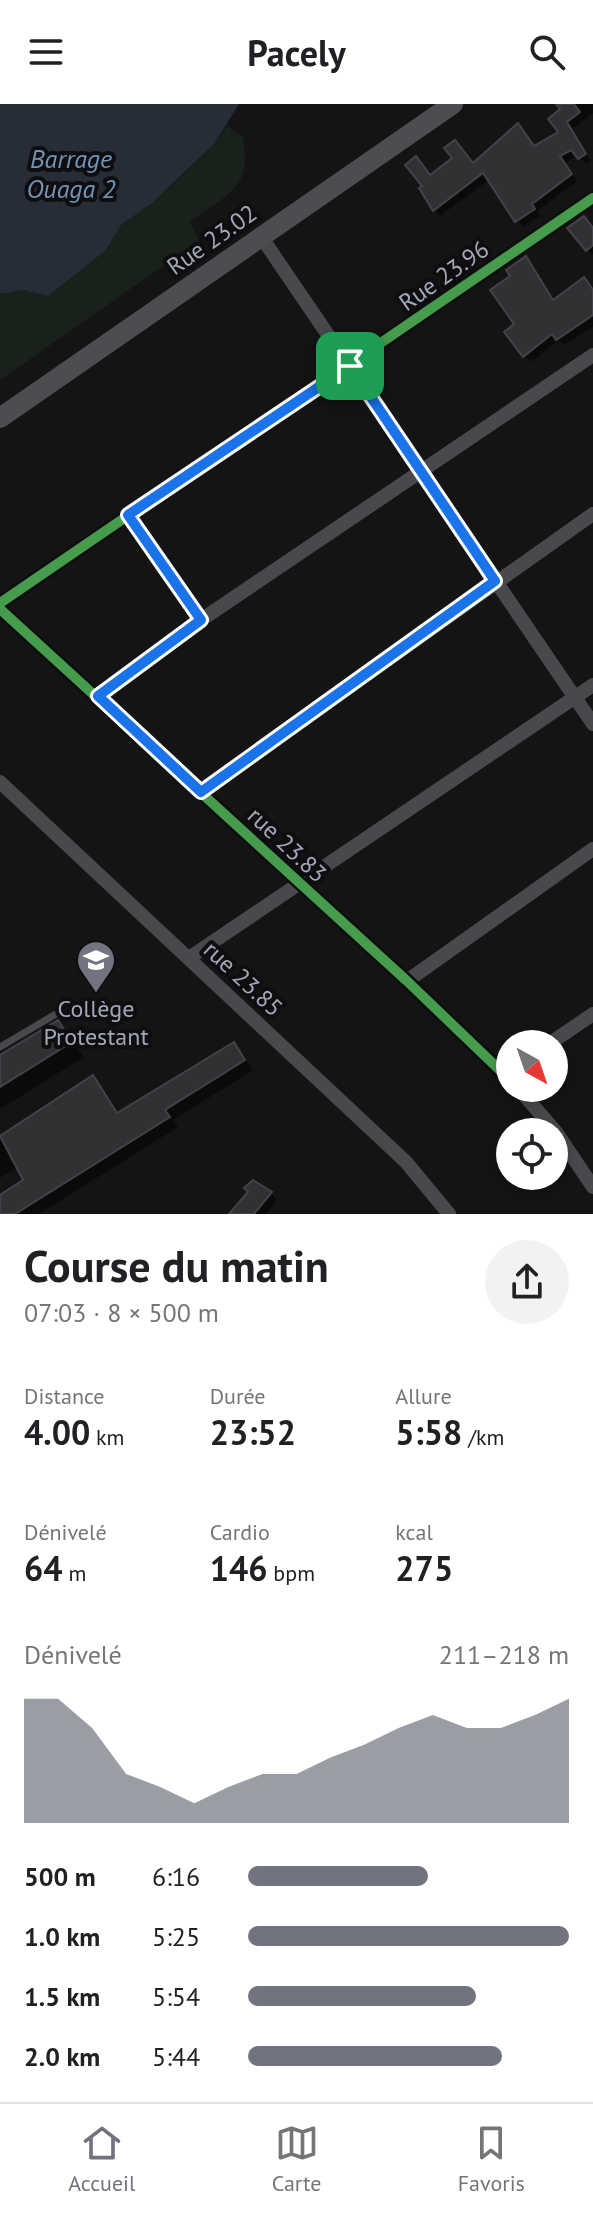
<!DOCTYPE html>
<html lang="fr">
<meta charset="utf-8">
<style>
body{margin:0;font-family:"PT Sans",sans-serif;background:#f2f2f2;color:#202124;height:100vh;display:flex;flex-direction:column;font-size:30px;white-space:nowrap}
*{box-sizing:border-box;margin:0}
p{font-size:26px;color:#757577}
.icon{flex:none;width:44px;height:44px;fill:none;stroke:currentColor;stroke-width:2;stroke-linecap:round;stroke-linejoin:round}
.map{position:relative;height:1110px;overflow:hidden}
.details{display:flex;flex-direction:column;background:#fff;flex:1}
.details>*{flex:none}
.needle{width:52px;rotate:140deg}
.tools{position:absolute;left:496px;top:926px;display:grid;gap:16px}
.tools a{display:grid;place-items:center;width:72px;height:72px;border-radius:50%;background:#fff;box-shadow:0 4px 12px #0003;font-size:40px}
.pin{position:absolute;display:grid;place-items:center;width:68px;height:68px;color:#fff;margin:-34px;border-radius:16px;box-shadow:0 4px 12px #0006}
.round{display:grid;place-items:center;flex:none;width:84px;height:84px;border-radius:42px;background:#f2f2f2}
.summary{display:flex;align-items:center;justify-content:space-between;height:136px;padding:0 24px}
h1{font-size:44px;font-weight:800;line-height:60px}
.metrics{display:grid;grid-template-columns:repeat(3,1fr);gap:12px;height:136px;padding:8px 24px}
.metrics div{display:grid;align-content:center}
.metrics b{font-size:34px;font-weight:800}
.metrics small{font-size:22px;font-weight:400}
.metrics p{font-size:22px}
.chart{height:224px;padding:16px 24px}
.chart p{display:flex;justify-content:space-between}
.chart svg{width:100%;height:144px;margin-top:8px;fill:#71747e;opacity:.7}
ul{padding:0 24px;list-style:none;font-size:26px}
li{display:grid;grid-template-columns:128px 96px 1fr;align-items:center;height:60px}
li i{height:20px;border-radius:10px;background:#71747e}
header{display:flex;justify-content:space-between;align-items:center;height:104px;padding:0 24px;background:#fff;font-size:36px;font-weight:800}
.dock{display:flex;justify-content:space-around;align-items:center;height:112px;border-top:2px solid #e0e0e0;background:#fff;font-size:22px;color:#757577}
.dock a{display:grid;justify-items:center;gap:4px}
.dock .on{color:#71747e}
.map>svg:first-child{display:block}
.green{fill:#19211b}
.water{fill:#262d36}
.shadow{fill:#0007}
.building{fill:#313134;stroke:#424348;stroke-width:2}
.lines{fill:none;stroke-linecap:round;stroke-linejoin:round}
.lane{stroke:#47494d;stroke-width:7}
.street{stroke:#47494d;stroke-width:14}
.secondary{stroke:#4b4d51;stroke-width:20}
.cycleway-casing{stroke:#0e0e10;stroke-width:15}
.cycleway{stroke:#469c4c;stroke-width:10}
.route-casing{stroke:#fff;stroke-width:16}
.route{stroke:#1a73e8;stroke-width:10}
.labels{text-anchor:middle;stroke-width:8;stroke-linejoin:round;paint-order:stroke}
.street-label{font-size:24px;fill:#a3a7b7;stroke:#0e0e10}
.poi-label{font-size:24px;fill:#a3a7b7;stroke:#0e0e10}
.water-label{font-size:26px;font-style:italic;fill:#7593b6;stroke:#0e0e10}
</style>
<header><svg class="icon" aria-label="menu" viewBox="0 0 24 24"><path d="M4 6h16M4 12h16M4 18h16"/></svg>Pacely<svg class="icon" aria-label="search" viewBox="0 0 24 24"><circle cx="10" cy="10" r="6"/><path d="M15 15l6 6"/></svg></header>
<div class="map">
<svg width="593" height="1110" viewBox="0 0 593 1110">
<rect width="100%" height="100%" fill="#141414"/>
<path class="green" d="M227,22l15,10c12,53 -15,57 -52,86l9,19 -199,139v-86l23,-4 25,6 57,-45 17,-27 48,-37 44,-43z"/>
<path class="water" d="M0,0h239l-25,40 -62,59 -30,21 -17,27 -57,45 -25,-6 -23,4z"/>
<path class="shadow" d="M559,0h34v9l-21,16 19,32 -5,3 -8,-9 -13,8 12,18 -40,30 3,5 -17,11 -33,-48 -50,37 -6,-6 -3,-33 43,-12 50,-33 11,15 25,-15 3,-22z
M593,120v31l-6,-6z
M525,155l30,43 38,-12v37l-29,18 -5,-5 -28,22 -6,-6 -8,-31 -5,-48z
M58,919l26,34 -84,52v-51z
M234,940l19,26 -80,50 5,7 -139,87h-39v-17l26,-16 -8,-14 -18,11v-41l92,-60 27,37z
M251,1088l20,2 6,6 -11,14h-34z"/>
<path class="building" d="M556,0h18l6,8 -13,10 19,32 -8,5 -7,-9 -11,6 12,18 -40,30 3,5 -20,13 -32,-49 -50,38 -14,-23 3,-2 -17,-21 11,-9 14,19 22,-17 -8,-10 11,-8 18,23 45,-40 16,23 24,-14 -10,-13 12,-10z
M584,112l9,12v17l-7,6 -19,-23z
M526,152l27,44 31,-23 9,13v25l-37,25 -4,-6 -29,23 -19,-25 10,-8 -24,-34 20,-14 -4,-6z
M58,916l14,22 -72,45v-32z
M234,938l11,18 -80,50 5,7 -155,97h-15v-19l23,-15 -23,-44 93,-61 24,38z
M253,1076l19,12 -18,22h-25l19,-22 -4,-4z"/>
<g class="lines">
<path class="lane" d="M0,943l61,-36"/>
<path class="street" d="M262,134l331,486
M128,411l73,105
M0,499l593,-405
M0,505l407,372 103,99
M98,592l103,-76 392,-265
M0,678l406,380 43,52
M201,688l392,-278
M189,854l404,-273
M407,877l186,-132
M549,940l44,-30
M518,984l38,44 37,55"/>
<path class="secondary" d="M0,314l453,-314"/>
<defs>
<path id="cycleway" d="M0,499l593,-405
M0,505l407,372 103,99"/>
</defs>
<use href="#cycleway" class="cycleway-casing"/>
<use href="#cycleway" class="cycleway"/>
</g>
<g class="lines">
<defs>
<path id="route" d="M350,262l145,215 -294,211 -103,-96 103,-76 -73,-105z"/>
</defs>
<use href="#route" class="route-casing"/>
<use href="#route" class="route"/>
</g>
<defs>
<symbol id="school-pin" viewBox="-11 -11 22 30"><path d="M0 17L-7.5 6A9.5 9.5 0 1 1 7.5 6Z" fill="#71747e" stroke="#0e0e10"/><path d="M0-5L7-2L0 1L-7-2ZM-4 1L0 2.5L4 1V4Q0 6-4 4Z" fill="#fff"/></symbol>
</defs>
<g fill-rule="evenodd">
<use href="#school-pin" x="74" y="834" width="44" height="60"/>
</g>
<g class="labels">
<g class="street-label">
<text transform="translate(212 136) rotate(-35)" y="8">Rue 23.02</text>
<text transform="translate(444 172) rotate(-35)" y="8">Rue 23.96</text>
<text transform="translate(287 741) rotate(43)" y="8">rue 23.83</text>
<text transform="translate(243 875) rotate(43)" y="8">rue 23.85</text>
</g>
<g class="poi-label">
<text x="96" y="913">Collège<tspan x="96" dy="28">Protestant</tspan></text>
</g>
<g class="water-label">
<text x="71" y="64">Barrage<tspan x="71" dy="30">Ouaga 2</tspan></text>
</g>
</g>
</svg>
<div class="tools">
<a><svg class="needle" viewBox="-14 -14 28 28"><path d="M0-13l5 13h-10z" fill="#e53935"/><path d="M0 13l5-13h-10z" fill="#757577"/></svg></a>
<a><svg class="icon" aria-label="locate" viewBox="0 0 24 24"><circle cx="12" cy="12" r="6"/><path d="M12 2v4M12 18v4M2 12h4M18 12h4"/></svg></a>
</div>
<div class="pin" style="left:350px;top:262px;background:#1e9e55"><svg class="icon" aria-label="arrive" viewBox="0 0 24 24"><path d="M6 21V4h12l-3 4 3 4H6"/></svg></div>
</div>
<section class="details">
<div class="summary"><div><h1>Course du matin</h1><p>07:03 · 8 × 500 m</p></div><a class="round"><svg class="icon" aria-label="share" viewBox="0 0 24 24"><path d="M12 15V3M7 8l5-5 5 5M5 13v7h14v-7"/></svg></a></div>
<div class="metrics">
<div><p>Distance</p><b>4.00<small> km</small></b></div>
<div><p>Durée</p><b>23:52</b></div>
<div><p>Allure</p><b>5:58<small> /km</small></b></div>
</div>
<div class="metrics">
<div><p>Dénivelé</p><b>64<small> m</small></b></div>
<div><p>Cardio</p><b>146<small> bpm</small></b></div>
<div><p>kcal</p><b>275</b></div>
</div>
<div class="chart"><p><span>Dénivelé</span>211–218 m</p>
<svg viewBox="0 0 160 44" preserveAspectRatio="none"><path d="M0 44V6L10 6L20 15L30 29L40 33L50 38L60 33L70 29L80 29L90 24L100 20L110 15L120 11L130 15L140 15L150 11L160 6V44z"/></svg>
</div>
<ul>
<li><b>500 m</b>6:16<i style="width:56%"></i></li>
<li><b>1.0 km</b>5:25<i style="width:100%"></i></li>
<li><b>1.5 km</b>5:54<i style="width:71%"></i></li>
<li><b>2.0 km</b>5:44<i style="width:79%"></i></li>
</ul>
</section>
<nav class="dock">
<a class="on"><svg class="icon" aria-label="home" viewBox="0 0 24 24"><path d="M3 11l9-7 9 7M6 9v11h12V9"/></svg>Accueil</a>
<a><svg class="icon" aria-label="map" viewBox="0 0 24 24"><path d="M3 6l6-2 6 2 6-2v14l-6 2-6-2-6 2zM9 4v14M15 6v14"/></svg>Carte</a>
<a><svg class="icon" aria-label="saved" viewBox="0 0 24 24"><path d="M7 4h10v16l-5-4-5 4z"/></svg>Favoris</a>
</nav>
